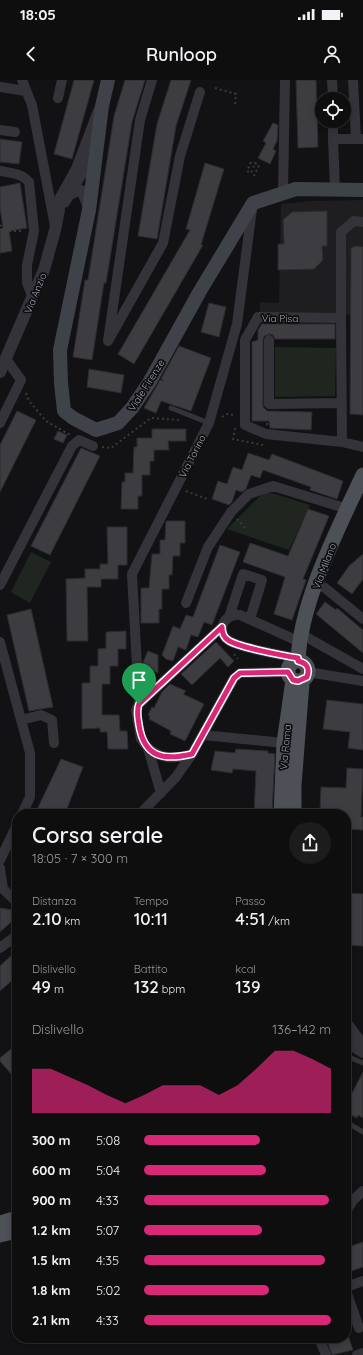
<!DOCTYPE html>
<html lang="it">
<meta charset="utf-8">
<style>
body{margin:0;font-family:Quicksand,sans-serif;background:#1c1c1d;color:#f1f3f6;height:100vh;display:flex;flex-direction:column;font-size:15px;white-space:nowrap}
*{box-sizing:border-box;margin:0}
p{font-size:13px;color:#9b9c9e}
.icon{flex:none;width:22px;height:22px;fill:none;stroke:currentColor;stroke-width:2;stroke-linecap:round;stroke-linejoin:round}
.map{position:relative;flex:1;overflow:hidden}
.sheet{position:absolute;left:12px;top:729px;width:339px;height:534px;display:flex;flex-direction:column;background:#0e0e0f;border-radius:16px;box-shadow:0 2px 6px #0003,0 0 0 1px #2e2e2f}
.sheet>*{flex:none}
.fabs{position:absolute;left:315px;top:12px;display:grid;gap:8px}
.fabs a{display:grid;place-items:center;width:36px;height:36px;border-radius:50%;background:#0e0e0f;box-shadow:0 2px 6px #0003,0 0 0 1px #2e2e2f;font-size:20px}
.pin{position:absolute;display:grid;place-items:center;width:34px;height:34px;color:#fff;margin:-41px -17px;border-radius:50% 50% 50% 0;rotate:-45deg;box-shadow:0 0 4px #0007}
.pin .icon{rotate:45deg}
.round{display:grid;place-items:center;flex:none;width:42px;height:42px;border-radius:21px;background:#1c1c1d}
.head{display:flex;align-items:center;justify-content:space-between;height:68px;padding:0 20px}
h1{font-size:22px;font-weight:600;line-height:30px}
.metrics{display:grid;grid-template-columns:repeat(3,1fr);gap:6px;height:68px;padding:4px 20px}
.metrics div{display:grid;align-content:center}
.metrics b{font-size:17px;font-weight:600}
.metrics small{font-size:11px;font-weight:400}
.metrics p{font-size:11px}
.chart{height:112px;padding:8px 20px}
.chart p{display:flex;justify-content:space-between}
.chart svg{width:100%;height:72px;margin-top:4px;fill:#db2777;opacity:.7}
ul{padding:0 20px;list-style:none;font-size:13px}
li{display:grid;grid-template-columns:64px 48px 1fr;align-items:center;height:30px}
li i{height:10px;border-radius:5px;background:#db2777}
.status{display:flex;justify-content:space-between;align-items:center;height:28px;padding:0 20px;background:#0e0e0f;direction:ltr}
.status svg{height:11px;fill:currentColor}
header{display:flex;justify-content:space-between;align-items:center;height:52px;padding:0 20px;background:#0e0e0f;font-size:18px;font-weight:600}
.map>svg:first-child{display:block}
.built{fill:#1e1e21}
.green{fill:#1e261f}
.building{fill:#3c3c41;stroke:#2c2c30}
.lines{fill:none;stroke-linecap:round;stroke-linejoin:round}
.path{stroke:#393a40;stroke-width:2;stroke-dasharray:2 3;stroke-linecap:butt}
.service{stroke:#333339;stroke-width:5}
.minor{stroke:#333339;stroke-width:10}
.tertiary{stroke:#333339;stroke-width:12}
.secondary{stroke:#404249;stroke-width:14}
.primary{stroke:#4e5058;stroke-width:15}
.route-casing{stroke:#fff;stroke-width:8}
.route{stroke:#db2777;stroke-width:5}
.labels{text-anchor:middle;stroke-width:3.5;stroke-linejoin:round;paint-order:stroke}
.street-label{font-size:10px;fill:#a2a7b5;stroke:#0d0d0e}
</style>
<div class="status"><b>18:05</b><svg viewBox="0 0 49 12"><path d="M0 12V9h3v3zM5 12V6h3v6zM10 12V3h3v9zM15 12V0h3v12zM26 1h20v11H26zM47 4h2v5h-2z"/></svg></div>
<header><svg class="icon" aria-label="back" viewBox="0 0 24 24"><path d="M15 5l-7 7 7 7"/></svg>Runloop<svg class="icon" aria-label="person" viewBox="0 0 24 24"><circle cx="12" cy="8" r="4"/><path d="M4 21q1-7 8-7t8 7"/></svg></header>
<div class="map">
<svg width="363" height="1275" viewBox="0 0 363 1275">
<rect width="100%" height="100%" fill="#121214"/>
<path class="built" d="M363,120v46h-10l-3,26 2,43 -92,-2v-11l19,1 2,-99 29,-3z"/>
<path class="green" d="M275,267l61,1 -1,48 -60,1z
M265,411l45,14 -21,45 -62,-21z
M31,472l20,10 -21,41 -19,-11z"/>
<path class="building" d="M74,0h20l-22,79 -18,-5z
M125,0h20l-13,42 -26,161h-2l-12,77 -19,-3 12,-77h3l26,-164z
M171,0h20l-15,46 -19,113 -19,-3 19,-112z
M296,0h20l2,67 -20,1z
M273,43l5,2 -1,16 -4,8 3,2 -6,13 -12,-6 8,-15 -3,-2z
M0,59l22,3 -3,22 -19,-2z
M205,83l19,6 -23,76h2l-69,119 -16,-10 72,-124 -4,-1z
M20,103l7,45 -18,3 3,20 -12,2v-24l3,-1 -3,-20v-21z
M327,131v35h-5l1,14 -9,9 -36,1v-26h6l-1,-24 9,-8z
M355,166l8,1v168l-13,-1 1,-166z
M209,223l17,4 -7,30 -18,-5z
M262,244h73v15h-60l-2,-4 -4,-1 -5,2 -1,4v67l4,4 45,1 -1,18 -41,-2 -1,-7h-17v-79l6,-2v-10z
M179,266l32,12 -20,53 -30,-10 -5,12 -12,-5 16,-28 4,1 -3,-2z
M89,289l35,6 -3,18 -34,-6z
M17,331l19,9 -36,72v-47z
M152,349h34v12h-18l1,9h-15v11h-4v14h-8v21h-4v13h-17l1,-27h3v-9h8l1,-26h3v-9h15z
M58,351l9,4 -4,8 -9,-4z
M81,368l19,8 -50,99 -19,-9z
M248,373l21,7 3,-6 71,27 -6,18 -27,-9 1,-3 -48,-17 -3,8 -9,-3 -5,14 -4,3 -6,-2 -4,12 -3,3 -17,-6 6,-18 9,3 6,-17 9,3z
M308,429l21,7 -26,63 3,1 -14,40 -18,-6 11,-37 -42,-15 7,-19 38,13z
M166,441h19v22h-5v13h-7l-1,19h-3v14h-7v20h-3v14h-18v-35h8l3,-34h8v-14h5z
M107,447h20v38h-9v14h-17v8h-14l1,54h-21l-1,-62 19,-1v-9h15v-5h8z
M220,465l20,7 -28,73 -8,-3 -6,15 -7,-2 -5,15 -8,-3 -5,14 -7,-2 -4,-4 11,-29 7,3 6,-14 7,2z
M363,474v25l-11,15 -15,-11 12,-17z
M325,522l11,8 1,-2 26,22v23l-47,-39z
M31,529l22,98 -24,4 -22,-96z
M126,551v18h-8v17h-8v18h-8v31h17l1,16h7l1,18h-20l-1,-17h-7v-4l-18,1v-46h8v-17h8v-17l8,-1v-16z
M216,562l18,19 -6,6 -8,-9 -28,27 -11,-11z
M148,571l10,4v18l-14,-6 -1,-5z
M170,604l16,7 -3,3 21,10 -19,37 -15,-7 1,-3 -22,-12 1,-3 -2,-1 4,-8 2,1 8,-16z
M327,620l36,4v46l-15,-2 2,-16 -27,-3z
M236,669l32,2v2l7,1 -3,60h-18l2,-43 -23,-2 -1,4 -21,-3 4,-19 20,2z
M61,679l22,8 -18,47h-30z
M347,688l16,1 -2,48h2v13l-17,-1v-15h-16v-3l-10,-1 1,-23 25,1z
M346,813l17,1v52l-17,-1z
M0,828l13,2 4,5v2l-17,15z
M17,870v26l-17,15v-25z
M17,964v37l-17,-20v-3z
M363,992v46l-5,-3 -1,3 -11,-6v-22l6,3z
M363,1162v25l-17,6v-25z
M326,1258h23l4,12 -21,5z"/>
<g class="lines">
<path class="path" d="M215,8l21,6 -1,12
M251,82l-4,9 4,2 4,-10 4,2 -5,11
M0,145l3,3
M9,151h14
M26,313l3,8 17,20 24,14
M222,337l5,-3 7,1
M267,345l1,-12
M235,348l-2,11 30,6
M102,367l9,1 40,-30 28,2
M186,411l21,8
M237,439l10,11
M234,574l4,5"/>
<path class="service" d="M171,328l38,15
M346,976l17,7
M346,1042l17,10"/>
<path class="minor" d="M22,0l10,25 23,121
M152,0l-12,40 -32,221 55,-98 17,-87 20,-64
M332,0l1,19
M353,0l3,59
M0,7l26,4
M58,18l4,-18
M333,41v18h30
M0,50l15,2
M333,59l2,50
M0,91c11,2 21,2 29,11l5,49 -7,34v18l6,15
M283,113l2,-113
M69,114l25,-38
M341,238v-86l13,-11 9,1
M269,260v64l73,-1
M0,343l21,-43 -15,-21
M342,362l-1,-124 -83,-1 -13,23v85l21,9 76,8 21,5
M317,504l8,4 38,31
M0,505l72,-139 7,-6 14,6
M186,523l22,-56 23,-35 18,-18 24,-8 75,23
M229,537l14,-43 19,6 -12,39
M301,554l62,35
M0,562l30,111v44l-8,17
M298,578c-13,-2 -61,-11 -70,-18 -5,-3 -6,-8 -6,-13 3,-9 9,-13 18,-12l60,27
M308,592l55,9
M139,624l83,-77
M21,640l20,-5 11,5 2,23
M203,655l81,8
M148,668c16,12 25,11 44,6
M161,713l-13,-45 -7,-9 -5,-29 3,-6 -7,-130 77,-151 28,-99 15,-115
M140,734l36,-37 16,-23 42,-76 6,-5h5l43,-1
M0,780l17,-35
M0,788l3,21 14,13
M0,868l17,-13
M346,1132l7,-12 10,-9
M346,1207l17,-6
M346,1211l13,37
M319,1258l7,17
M357,1275l6,-2"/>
<path class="tertiary" d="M64,122l5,-8 10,-4 4,2 6,15
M0,292l44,-102 11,-40 4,-20 -1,-7 19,-34 22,-58
M346,943l17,23
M346,961l17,11"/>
<path class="secondary" d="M108,0l-6,26 -13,104 -29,140 1,33 3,28 9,7 23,12 22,-7 14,-15 17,-25 51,-92 53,-88 43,-14 67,1"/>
<path class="primary" d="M298,581c2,-59 40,-132 65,-186
M288 591a10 10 0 1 1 20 0a10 10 0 1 1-20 0Z
M281,734l3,-71 9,-63
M294,734v-29l8,-102
M0,1143l17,-5
M0,1155l17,-4"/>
</g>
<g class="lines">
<defs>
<path id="route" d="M222,547c0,5 1,10 6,13 9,7 57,16 70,18v3c9,2 12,7 9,16l-9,4 -5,-1 -5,-8 -48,1 -6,5 -42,76c-29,7 -48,3 -53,-29 -1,-8 -3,-14 0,-21z"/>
</defs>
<use href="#route" class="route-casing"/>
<use href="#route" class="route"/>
</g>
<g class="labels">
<g class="street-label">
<text transform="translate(35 213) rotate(-68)" y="4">Via Anzio</text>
<text x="280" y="242">Via Pisa</text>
<text transform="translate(146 305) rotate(-58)" y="4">Viale Firenze</text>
<text transform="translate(192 376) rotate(-63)" y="4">Via Torino</text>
<text transform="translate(324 486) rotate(-69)" y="4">Via Milano</text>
<text transform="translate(285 667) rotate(-85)" y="4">Via Roma</text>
</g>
</g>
</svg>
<div class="fabs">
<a><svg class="icon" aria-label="locate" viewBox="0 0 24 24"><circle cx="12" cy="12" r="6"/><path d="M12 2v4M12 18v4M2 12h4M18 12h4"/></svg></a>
</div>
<div class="pin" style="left:139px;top:624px;background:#1e9e55"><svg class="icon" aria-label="arrive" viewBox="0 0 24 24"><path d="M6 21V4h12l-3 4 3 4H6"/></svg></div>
<section class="sheet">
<div class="head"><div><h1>Corsa serale</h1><p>18:05 · 7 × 300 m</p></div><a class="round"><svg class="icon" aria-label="share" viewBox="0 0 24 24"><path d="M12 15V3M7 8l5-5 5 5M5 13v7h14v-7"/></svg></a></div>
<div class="metrics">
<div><p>Distanza</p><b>2.10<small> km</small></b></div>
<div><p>Tempo</p><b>10:11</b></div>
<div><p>Passo</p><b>4:51<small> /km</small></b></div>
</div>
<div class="metrics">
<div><p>Dislivello</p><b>49<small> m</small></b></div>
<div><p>Battito</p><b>132<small> bpm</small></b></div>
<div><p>kcal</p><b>139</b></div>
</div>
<div class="chart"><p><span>Dislivello</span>136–142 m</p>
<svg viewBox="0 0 160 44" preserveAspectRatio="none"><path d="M0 44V17L10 17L20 22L30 27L40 33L50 38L60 33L70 27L80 27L90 27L100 33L110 27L120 17L130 6L140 6L150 11L160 17V44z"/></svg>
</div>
<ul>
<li><b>300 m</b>5:08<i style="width:62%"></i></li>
<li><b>600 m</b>5:04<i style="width:65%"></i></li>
<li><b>900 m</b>4:33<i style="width:99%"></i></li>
<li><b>1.2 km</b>5:07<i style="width:63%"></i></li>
<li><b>1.5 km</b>4:35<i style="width:97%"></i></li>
<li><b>1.8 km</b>5:02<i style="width:67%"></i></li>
<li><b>2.1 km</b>4:33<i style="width:100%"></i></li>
</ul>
</section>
</div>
